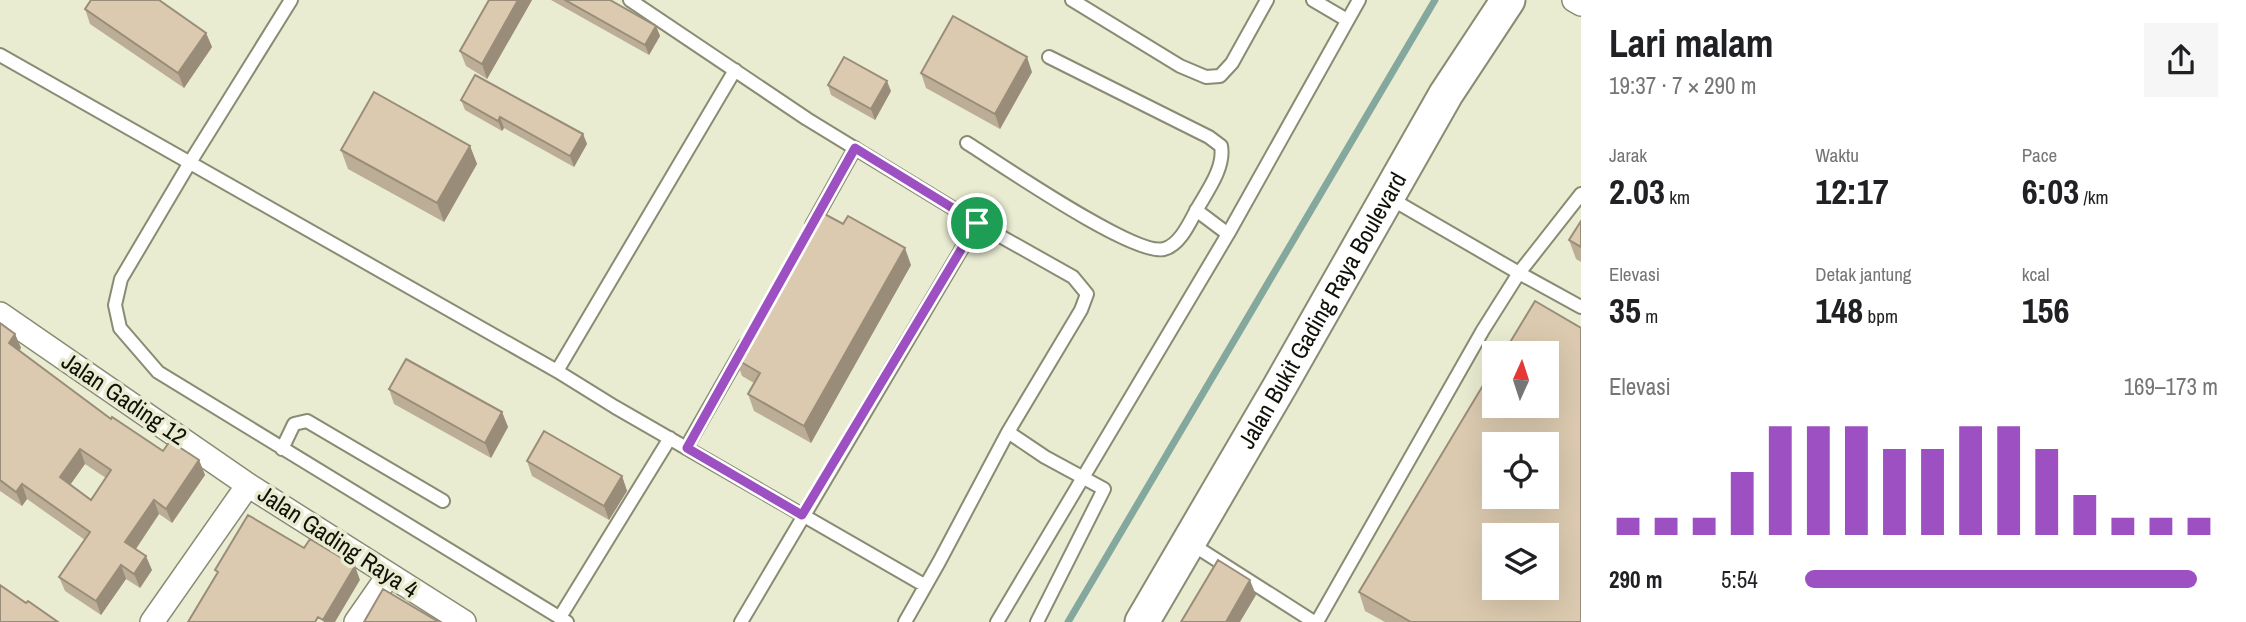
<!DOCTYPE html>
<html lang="id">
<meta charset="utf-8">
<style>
body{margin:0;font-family:"Archivo Narrow",sans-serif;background:#f6f6f6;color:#202124;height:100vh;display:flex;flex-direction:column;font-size:26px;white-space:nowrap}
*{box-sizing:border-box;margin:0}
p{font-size:23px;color:#757577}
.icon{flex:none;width:38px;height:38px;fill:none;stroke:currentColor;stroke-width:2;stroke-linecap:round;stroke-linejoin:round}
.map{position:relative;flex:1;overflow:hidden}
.side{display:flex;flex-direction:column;background:#fff;width:665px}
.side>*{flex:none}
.needle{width:46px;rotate:3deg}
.tools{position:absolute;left:1482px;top:341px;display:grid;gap:14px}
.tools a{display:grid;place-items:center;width:77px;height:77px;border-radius:0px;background:#fff;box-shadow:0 7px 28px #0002;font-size:35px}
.pin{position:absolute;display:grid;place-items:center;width:60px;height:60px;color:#fff;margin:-30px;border:4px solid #fff;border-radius:50%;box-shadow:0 2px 7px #0007}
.round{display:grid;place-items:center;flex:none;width:74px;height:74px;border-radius:0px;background:#f6f6f6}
.summary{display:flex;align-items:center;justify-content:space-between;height:119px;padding:0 28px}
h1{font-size:38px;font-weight:800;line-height:52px}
.figures{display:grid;grid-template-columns:repeat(3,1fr);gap:10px;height:119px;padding:7px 28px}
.figures div{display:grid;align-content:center}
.figures b{font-size:35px;font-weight:800}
.figures small{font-size:19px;font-weight:400}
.figures p{font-size:19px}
.chart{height:196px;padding:14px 28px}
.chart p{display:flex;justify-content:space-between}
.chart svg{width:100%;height:126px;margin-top:7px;stroke:#9d50c2;stroke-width:6}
ul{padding:0 28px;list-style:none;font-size:23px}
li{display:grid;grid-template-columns:112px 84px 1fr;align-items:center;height:52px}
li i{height:18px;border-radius:9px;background:#9d50c2}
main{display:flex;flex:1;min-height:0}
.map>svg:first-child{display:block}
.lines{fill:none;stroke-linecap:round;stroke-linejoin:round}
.stream{stroke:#85a89e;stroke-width:7}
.lane-casing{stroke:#898b73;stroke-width:16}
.street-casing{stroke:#898b73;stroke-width:26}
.secondary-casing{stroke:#898b73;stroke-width:37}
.lane{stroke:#fff;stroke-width:12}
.street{stroke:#fff;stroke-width:23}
.secondary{stroke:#fff;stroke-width:33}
.wall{fill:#bcae96;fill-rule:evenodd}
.shaded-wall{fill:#998d7a}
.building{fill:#dbcaaf;stroke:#998d7a;stroke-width:2;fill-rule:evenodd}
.route-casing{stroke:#fff;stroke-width:14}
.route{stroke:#9d50c2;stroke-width:9}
.labels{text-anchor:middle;stroke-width:7;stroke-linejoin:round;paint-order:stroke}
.street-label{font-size:24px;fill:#101108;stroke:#e9ecd1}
</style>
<main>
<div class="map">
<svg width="1581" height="622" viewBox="0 0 1581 622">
<rect width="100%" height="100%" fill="#e9ecd1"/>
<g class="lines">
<path class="stream" d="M1068,622l367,-622"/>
<defs>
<path id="lane" d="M291,0l-102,164 -68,115 -6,26 5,23 38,44 409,250
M630,0l177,119 170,104 96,54 14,17 -6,16 -73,122 -69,130 -34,60
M1072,0l108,66 26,11 14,-1 12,-13 35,-63
M1313,0l34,20
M0,55l557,316 58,36 309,178
M967,143c32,20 168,114 197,106 16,-4 26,-27 33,-40 11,-19 28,-42 24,-63l-12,-9 -160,-80
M1388,197l131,76 62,-79
M1196,210l32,24
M812,225l43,-77
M557,371l178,-301
M1008,432l37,25 59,32 -67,133
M686,448l59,-103
M282,449l12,-25 13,-3 136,80
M1190,543l124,79
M560,617l110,-179
M741,622l236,-399
M997,622l231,-388 131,-234
M1317,622l166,-292 36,-57 62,34"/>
<path id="street" d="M1574,0l7,4
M0,314l248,171 216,137
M152,622l96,-137
M356,622l32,-46"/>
<g id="secondary">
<path id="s1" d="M1142,622l138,-236 166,-292 62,-94"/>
</g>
</defs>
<use href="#lane" class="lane-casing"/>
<use href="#street" class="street-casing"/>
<use href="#secondary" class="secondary-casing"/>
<use href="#lane" class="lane"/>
<use href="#street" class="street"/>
<use href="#secondary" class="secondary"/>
</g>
<path class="wall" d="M489,0h43l-45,79 -21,-13 -6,-15z
M551,0h59l46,26 4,10 -11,19z
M85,9l121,24 6,14 -28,41 -94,-64z
M1032,72l-32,57 -74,-41 -5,-15z
M828,85l63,6 -16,29 -44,-25z
M461,100l122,34 4,10 -13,23 -70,-39 -2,3 -37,-21z
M470,146l7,18 -33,58 -96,-53 -7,-19z
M843,224l68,41 -100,178 -57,-32 -6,-17 6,-11 -12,-7 -6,-17z
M1569,240l12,7v15l-5,-3z
M0,323l15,11 6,14 -2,3 92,68 52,32 36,9 6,15 -33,48 -13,-9 -23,35 16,21 -12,18 -14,-9 -25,36 -36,-24 -6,-14 26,-37 -58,-41 -5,7 -22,-15zM85,464l21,14 -15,22 -21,-15z
M389,389l113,23 6,15 -17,31 -97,-54z
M527,461l95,15 5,15 -18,29 -77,-44z
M1359,592l222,30h-196l-20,-11z"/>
<path class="shaded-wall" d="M518,0h14l-45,79 -5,-15z
M656,26l4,10 -11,19 -4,-10z
M206,33l6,14 -28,41 -6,-15z
M1027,57l5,15 -32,57 -5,-15z
M887,81l4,10 -16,29 -4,-11z
M500,117l4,11 -2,3 -4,-10z
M583,134l4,10 -13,23 -4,-11z
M470,146l7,18 -33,58 -7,-19z
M905,248l6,17 -100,178 -7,-17z
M15,334l6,14 -7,10 -5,-15z
M502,412l6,15 -17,31 -6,-15z
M80,449l5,15 -20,28 -5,-15z
M199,460l6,15 -33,48 -6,-14z
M622,476l5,15 -18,29 -5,-14z
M22,484l5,15 -5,7 -6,-14z
M154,500l5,14 -28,42 -6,-14z
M146,556l6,14 -12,18 -6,-14z
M121,565l5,14 -25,36 -5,-14z
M355,566l5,14 -25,42h-11l-1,-2z
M1250,580l6,15 -16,27h-14z"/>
<path class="building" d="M91,0h68l47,33 -28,40 -93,-64z
M489,0h29l-36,64 -22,-13z
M565,0h45l46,26 -11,19z
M953,16l74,41 -32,57 -74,-41z
M844,57l43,24 -16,28 -43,-24z
M475,75l108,59 -13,22 -70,-39 -2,4 -37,-21z
M374,92l96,54 -33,57 -96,-53z
M819,211l24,13 5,-8 57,32 -101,178 -56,-32 12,-21 -24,-14z
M1581,221v26l-12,-7z
M1535,301l46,27v294h-170l-52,-30 135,-225v39h53v-52h-44zM1494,444h53v53h-53zM1494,536h53v52h-53z
M0,323l15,11 -6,9 102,76 1,-2 51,34 7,-10 29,19 -33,49 -12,-9 -29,42 21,14 -12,18 -13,-9 -25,36 -37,-24 31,-45 -68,-48 -6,8 -16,-12zM80,449l31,21 -20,30 -31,-23z
M406,359l96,53 -17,31 -96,-54z
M544,431l78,45 -18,30 -77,-45z
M248,515l56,33 6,-9 45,27 -32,54 -5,-3 -3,5h-127l30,-50 -3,-2z
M1218,560l32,20 -24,42h-45z
M0,585l26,18 2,-2 30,21h-58z
M383,589l56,33h-75z"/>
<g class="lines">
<defs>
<path id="route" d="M855,148l122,75 -175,292 -115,-67z"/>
</defs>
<use href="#route" class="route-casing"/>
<use href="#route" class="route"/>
</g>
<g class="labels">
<g class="street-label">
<text dy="8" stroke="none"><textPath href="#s1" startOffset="360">Jalan Bukit Gading Raya Boulevard</textPath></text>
<text transform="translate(124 399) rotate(34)" y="8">Jalan Gading 12</text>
<text transform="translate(338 542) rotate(33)" y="8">Jalan Gading Raya 4</text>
</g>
</g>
</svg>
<div class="tools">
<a><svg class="needle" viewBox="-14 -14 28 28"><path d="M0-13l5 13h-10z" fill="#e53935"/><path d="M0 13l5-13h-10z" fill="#757577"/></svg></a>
<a><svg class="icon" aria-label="locate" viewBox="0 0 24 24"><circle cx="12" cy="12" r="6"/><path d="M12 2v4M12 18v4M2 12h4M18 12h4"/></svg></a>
<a><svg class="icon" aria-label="layers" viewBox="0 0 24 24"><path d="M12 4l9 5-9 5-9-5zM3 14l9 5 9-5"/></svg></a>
</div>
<div class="pin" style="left:977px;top:223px;background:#1e9e55"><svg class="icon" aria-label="arrive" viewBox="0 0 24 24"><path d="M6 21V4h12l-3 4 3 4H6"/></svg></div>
</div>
<section class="side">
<div class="summary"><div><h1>Lari malam</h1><p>19:37 · 7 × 290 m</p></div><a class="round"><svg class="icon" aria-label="share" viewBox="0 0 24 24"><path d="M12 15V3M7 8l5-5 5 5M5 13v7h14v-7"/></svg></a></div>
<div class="figures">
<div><p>Jarak</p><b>2.03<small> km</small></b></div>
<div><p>Waktu</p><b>12:17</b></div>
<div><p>Pace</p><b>6:03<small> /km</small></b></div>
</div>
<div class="figures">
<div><p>Elevasi</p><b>35<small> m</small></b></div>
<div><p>Detak jantung</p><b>148<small> bpm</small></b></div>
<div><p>kcal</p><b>156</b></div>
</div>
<div class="chart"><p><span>Elevasi</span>169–173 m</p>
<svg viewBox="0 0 160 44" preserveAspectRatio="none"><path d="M5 44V38M15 44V38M25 44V38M35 44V22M45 44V6M55 44V6M65 44V6M75 44V14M85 44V14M95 44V6M105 44V6M115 44V14M125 44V30M135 44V38M145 44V38M155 44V38"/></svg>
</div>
<ul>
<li><b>290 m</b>5:54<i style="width:95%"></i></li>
</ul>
</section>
</main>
